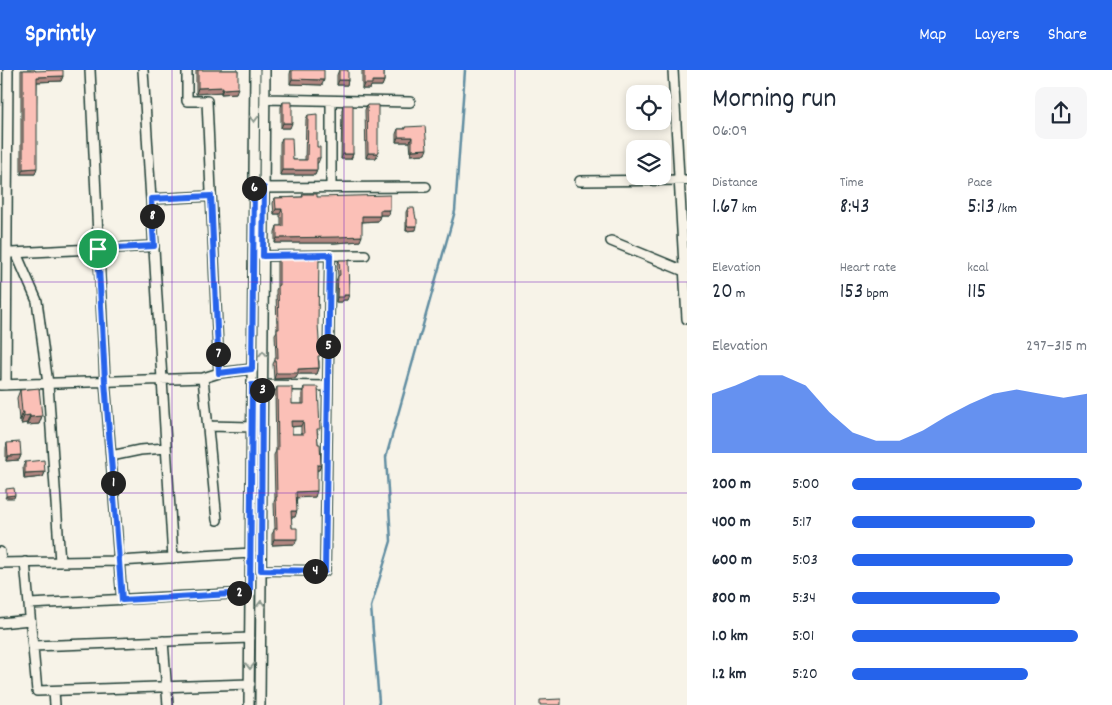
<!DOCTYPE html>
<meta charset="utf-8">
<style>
body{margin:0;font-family:Dekko,sans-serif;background:#f6f6f7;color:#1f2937;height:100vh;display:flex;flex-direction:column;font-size:19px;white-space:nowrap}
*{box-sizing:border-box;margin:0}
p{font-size:16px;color:#747a83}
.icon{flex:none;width:28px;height:28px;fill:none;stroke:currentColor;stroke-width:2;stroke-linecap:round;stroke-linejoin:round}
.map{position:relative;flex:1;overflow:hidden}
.panel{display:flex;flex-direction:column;background:#fff;width:425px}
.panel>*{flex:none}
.tools{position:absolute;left:626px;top:15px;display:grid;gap:10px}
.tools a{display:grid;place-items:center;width:45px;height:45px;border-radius:10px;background:#fff;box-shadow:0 2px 8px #0003;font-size:25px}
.pin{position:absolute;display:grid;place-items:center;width:42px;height:42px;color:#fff;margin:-21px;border:2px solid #fff;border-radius:50%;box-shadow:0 1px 5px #0007}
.km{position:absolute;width:25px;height:25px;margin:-12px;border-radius:50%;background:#222;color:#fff;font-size:14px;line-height:25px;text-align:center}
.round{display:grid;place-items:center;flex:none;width:52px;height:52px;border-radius:10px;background:#f6f6f7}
.headline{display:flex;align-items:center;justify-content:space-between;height:85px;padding:0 25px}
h1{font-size:28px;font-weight:600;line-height:38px}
.figures{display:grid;grid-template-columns:repeat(3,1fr);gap:8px;height:85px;padding:5px 25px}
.figures div{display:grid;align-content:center}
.figures b{font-size:21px;font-weight:600}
.figures small{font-size:14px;font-weight:400}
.figures p{font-size:14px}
.chart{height:140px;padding:10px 25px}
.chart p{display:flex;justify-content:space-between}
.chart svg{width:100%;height:90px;margin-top:5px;fill:#2563eb;opacity:.7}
ul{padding:0 25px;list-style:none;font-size:16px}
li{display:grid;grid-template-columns:80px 60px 1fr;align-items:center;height:38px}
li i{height:12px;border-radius:6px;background:#2563eb}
header{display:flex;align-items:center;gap:30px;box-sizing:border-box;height:70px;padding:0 25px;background:#2563eb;color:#fff}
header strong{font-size:24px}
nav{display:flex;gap:28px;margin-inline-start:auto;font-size:18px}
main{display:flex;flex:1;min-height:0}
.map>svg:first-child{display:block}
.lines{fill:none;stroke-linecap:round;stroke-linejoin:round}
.stream{stroke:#618da1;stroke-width:2.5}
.minor-casing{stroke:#1f3d34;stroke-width:12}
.minor{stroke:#f7f3e8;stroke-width:9}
.wall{fill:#d8a59d;stroke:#1f3d34;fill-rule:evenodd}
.shaded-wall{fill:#b08680;stroke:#1f3d34}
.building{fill:#fbc0b7;stroke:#1f3d34;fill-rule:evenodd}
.oneway{stroke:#8b988e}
.route-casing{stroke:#fff;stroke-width:10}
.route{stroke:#2563eb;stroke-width:6}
.grid{fill:none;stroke:#7b2cbf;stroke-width:1;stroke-opacity:0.55}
</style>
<header>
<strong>Sprintly</strong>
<nav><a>Map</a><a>Layers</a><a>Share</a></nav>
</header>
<main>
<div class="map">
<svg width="687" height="635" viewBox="0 0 687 635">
<rect width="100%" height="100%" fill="#f7f3e8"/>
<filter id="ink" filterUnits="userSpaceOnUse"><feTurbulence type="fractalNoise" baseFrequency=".02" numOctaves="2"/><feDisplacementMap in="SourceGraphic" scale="10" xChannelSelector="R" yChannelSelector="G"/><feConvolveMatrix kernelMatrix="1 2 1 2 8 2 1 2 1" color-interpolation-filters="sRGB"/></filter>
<g filter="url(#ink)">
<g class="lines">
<path class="stream" d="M378,635l1,-3 -8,-95 20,-66 -5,-84 69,-246 10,-141"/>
<defs>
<path id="minor" d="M90,0l15,311 17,219
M143,0l30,488
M187,0v31h20l12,272
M673,0l14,249
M265,29l145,3
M331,31v87
M580,111l107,-1
M258,118l168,-1
M151,129l60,-3
M611,171l73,30
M12,183l142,-7
M16,183l21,48 11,83 12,178
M263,186l102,-1
M203,308l14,142
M0,315l203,-7 16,-5 33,-4
M6,315l2,-315
M258,315l70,1
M208,356l44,1
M111,386l29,-6 26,-2
M0,482l1,11
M25,492l12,129 213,-7
M0,493l119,-2 132,-8
M261,500l64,1 5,-316
M29,534l221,-11
M0,553l30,-3
M163,571l5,64
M33,576l217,-8
M54,621l1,14
M249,635l6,-635
M260,635l5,-635"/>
</defs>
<use href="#minor" class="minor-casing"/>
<use href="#minor" class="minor"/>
</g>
<path class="wall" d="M21,0h14v1l28,5 -2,5 -24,1 -2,92h-14z
M196,0h42l-2,23 -15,1v-2l-25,2z
M291,0l31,15 -32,-1v-10z
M339,0l9,10 -1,5h-10v-10z
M362,0h22v11l-2,5h-11l-1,3h-8z
M283,32l7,26h-9v-21z
M343,35l10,49 -2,5h-10l1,-49z
M367,35l9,53h-10l-1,-48z
M308,45l9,32 3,11 -2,5h-1v7l-2,5h-35v-32l2,-5 11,22h12l1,-41z
M405,57l20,27 -14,1 -1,-13h-14v-8l2,-5h7z
M303,124l14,3 72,18h-9l-2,6 -16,1 -2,19 -25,2h-60v-11l2,-6h4v-9h-1v-3h-6l-1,-11 2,-5 27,-1z
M408,138l8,22 -10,1v-19z
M279,187l40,104v7l-2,6h-19l-2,4 -22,1 -1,-15 3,-6 -1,-24 2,-3 -1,-41 1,-2v-26z
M339,190l8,40h-4l-1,2h-6v-21l2,-5 -1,-11z
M277,317l15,17h10v-11l2,-6 14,47h-1l1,10 3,21 -2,5h-2l-2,27h-18l-2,20h-4l1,11 3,16 -23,1v-11l3,-5 -1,-27 1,-3 -1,-44 2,-4 -1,-59zM301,356v8h-9v-7z
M20,320l22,26 -3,8 -12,1v-2l-6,1v-4h-2l-2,-22z
M7,373l14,12 -2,5 -13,1v-13z
M25,392l20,10 -2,5 -19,2 -1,-12z"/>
<path class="shaded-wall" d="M63,6l-2,5 -26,1 2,-5z
M292,9l32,1 -2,5 -32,-1z
M339,10h9l-1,5h-10z
M372,11h12l-2,5h-11l-1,3h-8l2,-5z
M223,17l-2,5 -25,2 2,-6z
M238,18l-2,5 -15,1 2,-5z
M283,53h9l-2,5h-9z
M398,67h14l-2,5h-14z
M427,79l-2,5 -14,1 1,-5z
M368,83h10l-2,5h-10z
M343,84h10l-2,5h-10z
M37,98l-2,6h-14l2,-5z
M282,100h35l-2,5h-35z
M276,139h6l-2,5h-6z
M380,140h10l-1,5h-11z
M362,146h18l-2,5 -18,1z
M407,156h10l-1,4 -10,1z
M362,166l-2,5 -25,2h-60l2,-5z
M344,225h5l-2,5h-4l-1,2h-6l1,-5z
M319,298l-2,6h-19l-2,4 -22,1 2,-6 22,-4z
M22,342h2l-3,8h-2z
M30,345l-3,8 -6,1 3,-8z
M42,346l-3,8 -12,1 3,-8z
M291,351h12l-2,5 -12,1z
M21,385l-2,5 -13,1 2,-5z
M317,395h4l-2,5h-4z
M45,402l-2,5 -19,2 1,-6z
M317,421l-2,6 -21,1 2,-6z
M15,425l-1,3h-9l1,-2z
M291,441h6l-2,6h-6z
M274,469h23l-2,5 -23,1z"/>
<path class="building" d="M23,0h12v1l28,-1v6l-26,1v91l-14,1z
M198,0h40v18l-15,1v-2l-25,1z
M292,0h32v10l-32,-1z
M339,0h9v10h-9z
M364,0h20v11h-12v3h-8z
M283,32h9v21h-9z
M343,35h10v49h-10z
M367,35h11v48h-10z
M317,44v33h3v11h-3v12h-35v-32h10l1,22h14l1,-45z
M425,56l2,23 -15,1v-13h-14v-8h8l-1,-2z
M303,124h14v3l73,-2v15h-10v6h-18v20l-25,1 -60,1v-12h6v-14h-1v-3h-6l-1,-11 28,-1z
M408,138h6l2,11h1v7h-10z
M319,186l-1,68 2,32h-2l1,12 -21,1v4h-22l-1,-15h3l-1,-29h2l-1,-44h1v-28z
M339,190h9l1,35h-5v2h-7l1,-21 2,-1z
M277,317h15v17h12v-17h14l2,42h-3l1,15h2l1,21h-4v26l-21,1 1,19h-6l1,17h5v11h-23v-10h3l-1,-32h1l-1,-47h2zM291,351h12l1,13h-12z
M39,318l3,28 -12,1v-2l-6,1v-4h-2l-2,-22z
M20,372l1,13 -13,1 -1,-13z
M44,390l1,12 -20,1v-11z
M14,418l1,7 -9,1v-7z
M561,629v6h-21v-5z"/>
<defs><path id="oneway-chevron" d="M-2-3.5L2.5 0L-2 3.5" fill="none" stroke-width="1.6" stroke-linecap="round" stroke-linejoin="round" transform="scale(1.25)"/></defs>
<g class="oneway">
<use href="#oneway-chevron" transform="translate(254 49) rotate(90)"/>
<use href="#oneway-chevron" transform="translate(263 284) rotate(-90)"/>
<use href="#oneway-chevron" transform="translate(261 534) rotate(-90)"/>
<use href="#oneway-chevron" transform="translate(250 596) rotate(90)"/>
</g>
</g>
<g class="lines" filter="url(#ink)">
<defs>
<path id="route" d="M254,118h10l-1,68 67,-1 -5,316 -64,-1 1,-185h-10l-2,208 -128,7 -17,-219 -7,-132 56,-3 -3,-47 60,-3 8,177 33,-4z"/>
</defs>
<use href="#route" class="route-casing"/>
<use href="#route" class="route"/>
</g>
<path class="grid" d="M172,0v635M344,0v635M515,0v635M0,212h687M0,423h687"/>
</svg>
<div class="tools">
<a><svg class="icon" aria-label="locate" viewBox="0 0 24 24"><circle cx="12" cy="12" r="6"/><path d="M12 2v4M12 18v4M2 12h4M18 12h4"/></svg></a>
<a><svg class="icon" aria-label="layers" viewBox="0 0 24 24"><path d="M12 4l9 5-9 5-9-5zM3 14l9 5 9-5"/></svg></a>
</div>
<div class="pin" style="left:98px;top:179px;background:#1e9e55"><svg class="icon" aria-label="arrive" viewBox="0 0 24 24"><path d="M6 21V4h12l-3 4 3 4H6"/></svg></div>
<b class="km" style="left:113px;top:413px">1</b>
<b class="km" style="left:239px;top:523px">2</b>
<b class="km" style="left:262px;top:320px">3</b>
<b class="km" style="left:315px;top:501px">4</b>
<b class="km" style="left:328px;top:276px">5</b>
<b class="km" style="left:254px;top:118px">6</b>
<b class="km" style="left:218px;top:284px">7</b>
<b class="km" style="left:152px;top:146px">8</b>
</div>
<section class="panel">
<div class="headline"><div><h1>Morning run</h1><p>06:09</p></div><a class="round"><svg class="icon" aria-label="share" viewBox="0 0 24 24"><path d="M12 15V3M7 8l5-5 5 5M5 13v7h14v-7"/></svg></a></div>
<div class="figures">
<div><p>Distance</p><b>1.67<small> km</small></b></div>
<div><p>Time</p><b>8:43</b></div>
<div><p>Pace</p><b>5:13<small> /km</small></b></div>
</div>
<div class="figures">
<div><p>Elevation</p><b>20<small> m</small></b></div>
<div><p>Heart rate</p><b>153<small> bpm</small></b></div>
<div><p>kcal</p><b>115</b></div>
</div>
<div class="chart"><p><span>Elevation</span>297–315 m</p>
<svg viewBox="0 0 160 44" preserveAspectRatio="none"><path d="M0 44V15L10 11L20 6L30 6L40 11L50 24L60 34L70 38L80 38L90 33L100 26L110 20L120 15L130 13L140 15L150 17L160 15V44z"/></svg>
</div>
<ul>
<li><b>200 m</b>5:00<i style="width:98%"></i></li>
<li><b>400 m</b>5:17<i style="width:78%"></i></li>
<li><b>600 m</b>5:03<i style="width:94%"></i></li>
<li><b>800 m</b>5:34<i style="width:63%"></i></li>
<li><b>1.0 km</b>5:01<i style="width:96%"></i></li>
<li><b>1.2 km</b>5:20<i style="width:75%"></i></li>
</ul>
</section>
</main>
